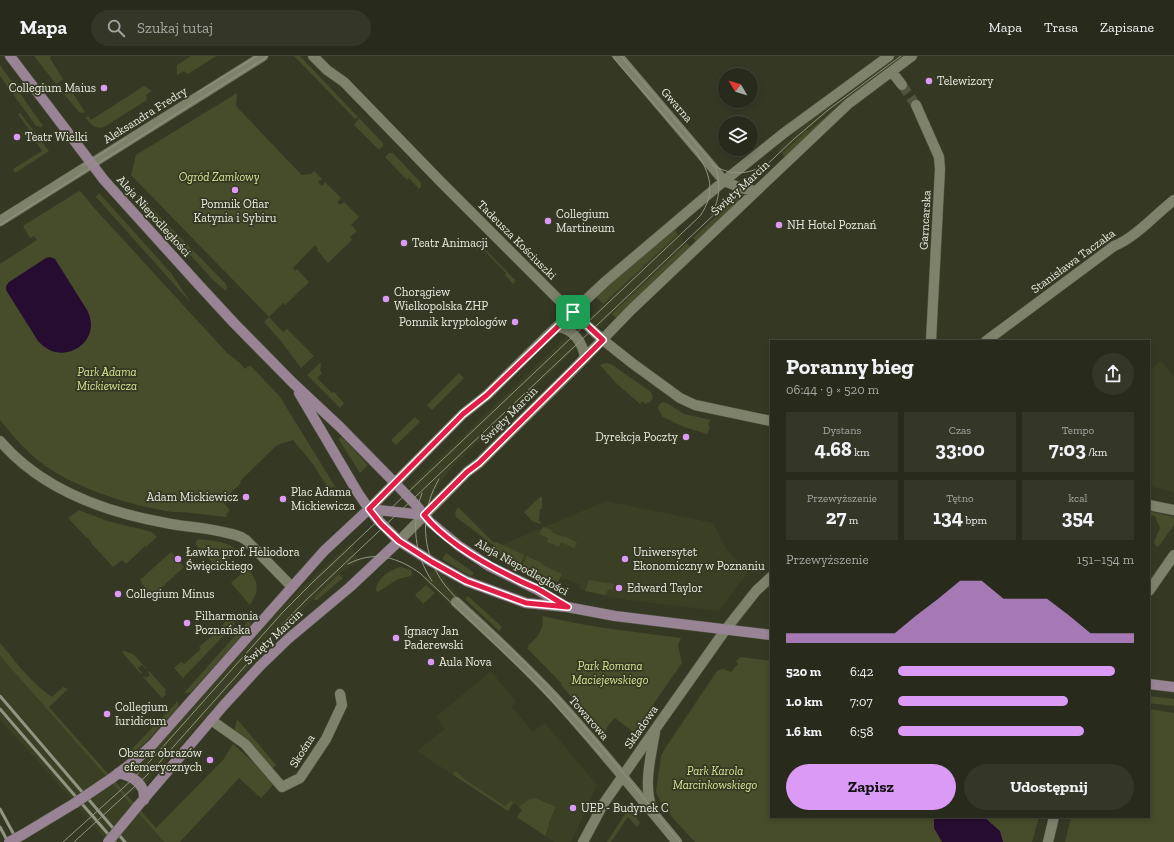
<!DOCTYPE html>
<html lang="pl">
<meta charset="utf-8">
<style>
body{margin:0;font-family:"Zilla Slab",serif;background:#343728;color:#f1f3f6;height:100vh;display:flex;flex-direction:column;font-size:15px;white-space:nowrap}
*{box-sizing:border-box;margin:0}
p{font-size:13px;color:#a5a7a3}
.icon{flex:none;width:22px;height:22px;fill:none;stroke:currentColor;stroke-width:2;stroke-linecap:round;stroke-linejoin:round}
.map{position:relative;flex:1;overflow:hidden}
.details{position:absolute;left:770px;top:284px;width:380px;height:478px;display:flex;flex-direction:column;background:#282b1b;border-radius:0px;box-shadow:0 2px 6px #0003,0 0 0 1px #44473a}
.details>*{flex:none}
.needle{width:26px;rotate:308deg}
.controls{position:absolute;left:718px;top:12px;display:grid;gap:8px}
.controls a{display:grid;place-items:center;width:40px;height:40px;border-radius:50%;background:#282b1b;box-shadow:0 2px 6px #0003,0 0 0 1px #44473a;font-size:20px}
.pin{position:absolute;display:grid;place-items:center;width:34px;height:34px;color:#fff;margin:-17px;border-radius:8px;box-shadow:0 2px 6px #0006}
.round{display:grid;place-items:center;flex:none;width:42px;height:42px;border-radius:21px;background:#343728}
.headline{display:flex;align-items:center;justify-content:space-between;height:68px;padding:0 16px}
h1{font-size:22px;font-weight:700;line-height:30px}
.stats{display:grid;grid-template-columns:repeat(3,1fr);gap:6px;height:68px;padding:4px 16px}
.stats div{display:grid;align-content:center;border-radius:0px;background:#343728;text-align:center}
.stats b{font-size:20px;font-weight:700}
.stats small{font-size:11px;font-weight:400}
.stats p{font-size:11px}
.chart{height:112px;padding:8px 16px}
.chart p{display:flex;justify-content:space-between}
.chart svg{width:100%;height:72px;margin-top:4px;fill:#da9af6;opacity:.7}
.action{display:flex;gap:8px;margin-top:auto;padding:8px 16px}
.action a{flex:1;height:46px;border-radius:24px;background:#da9af6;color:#111;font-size:16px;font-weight:700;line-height:46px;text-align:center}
.action a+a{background:#343728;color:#f1f3f6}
ul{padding:0 16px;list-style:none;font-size:13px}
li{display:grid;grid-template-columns:64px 48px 1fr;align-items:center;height:30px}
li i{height:10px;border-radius:5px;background:#da9af6}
header{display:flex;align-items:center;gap:24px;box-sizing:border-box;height:56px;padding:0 20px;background:#282b1b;border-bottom:1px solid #44473a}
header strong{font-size:19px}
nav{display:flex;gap:22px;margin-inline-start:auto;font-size:14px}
.search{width:280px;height:36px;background:#343728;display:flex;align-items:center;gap:10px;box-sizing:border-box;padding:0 14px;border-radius:22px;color:#a5a7a3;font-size:15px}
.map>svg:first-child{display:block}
.built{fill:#3b4024}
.green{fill:#474d2a}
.water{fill:#270c31}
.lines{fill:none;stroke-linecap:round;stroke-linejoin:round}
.street-tunnel{stroke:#505440;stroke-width:10;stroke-dasharray:10 5;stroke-linecap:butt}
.street-casing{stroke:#525543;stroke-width:11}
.secondary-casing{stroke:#525543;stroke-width:11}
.street{stroke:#7e826b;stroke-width:10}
.secondary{stroke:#998495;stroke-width:10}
.tram{stroke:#919584;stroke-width:1}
.rail{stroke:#919584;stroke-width:3}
.secondary-bridge-casing{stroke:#525543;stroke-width:11;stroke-linecap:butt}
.secondary-bridge{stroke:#998495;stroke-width:10}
.route-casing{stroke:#fff;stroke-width:8}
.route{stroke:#e11d48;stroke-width:5}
.poi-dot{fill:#da9af6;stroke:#353924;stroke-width:1.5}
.labels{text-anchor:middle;stroke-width:3.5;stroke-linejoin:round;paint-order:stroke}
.poi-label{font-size:12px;fill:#e8ebdf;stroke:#353924;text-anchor:start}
.street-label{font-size:12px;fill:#e8ebdf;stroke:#353924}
.park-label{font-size:12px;font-style:italic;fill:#d6e493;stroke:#353924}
</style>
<header>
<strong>Mapa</strong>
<div class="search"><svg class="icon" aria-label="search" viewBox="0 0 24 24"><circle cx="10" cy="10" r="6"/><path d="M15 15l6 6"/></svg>Szukaj tutaj</div>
<nav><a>Mapa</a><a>Trasa</a><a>Zapisane</a></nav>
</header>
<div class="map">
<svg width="1174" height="786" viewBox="0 0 1174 786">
<rect width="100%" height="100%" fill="#353924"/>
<path class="built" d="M894,0h13l-82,59 -43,39 -5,-5 44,-39z
M678,178l9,9 -89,85 -11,-9z
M566,281l10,11 -122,117 -13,16 -5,10 2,3 -12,11 -17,-18z
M1161,305l13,16v115l-25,-6v-115z
M606,445l107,22 12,24 23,27 -8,8 -21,29 -90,-11 -24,-4 -26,-7 1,-5 -44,-14 -41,-22z
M350,487l9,19 -8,3 -12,9 -24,23 -32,33 -125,140 -11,11 -19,15 -8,-9 2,-2 -2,-1 21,-19 149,-166z
M433,513l14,9 -2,2 9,11 48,46 -7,9 -71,-66z
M0,600l35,40 129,146h-56l-57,-66 -51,-56z
M491,615l25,31 -5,4 22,26 12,-9 52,62 -26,57h-17l-37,-25 5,-7 -8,-7 -6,8 -91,-60 28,-22 -9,-12z"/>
<path class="green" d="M34,0h17l-1,2 13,21 -7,5z
M191,0h25l-28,18 -4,-3 -7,4v-10z
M294,0h6l58,61 -3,2z
M0,9l43,61 -2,1 -5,-1 -36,-50z
M144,30l8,5 -6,4 1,5 -43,27c-8,3 -14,-3 -18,-9l2,-2 3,4z
M70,33l15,23 -2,1 -4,-1 -16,-19z
M237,37l-1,13 57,60 9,9 9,-1 3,-3 8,8 -4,3 4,4 3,-4 16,16 -4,4 3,3 4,-3 15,15 -8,8 6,6 -7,6 2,3 -24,23 -11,-13 1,-1 -3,-4 -22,23 2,3 2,-2 12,13 -24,23 -2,-2 -14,14 14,15 4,-3 27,27 -13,12 -20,-27 -17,-19 5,-5 -138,-142 5,-20z
M834,53l1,2 -50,47 -1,-3 -1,1 -1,-2 25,-24 1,1z
M20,57l29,38 -34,22 -2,-4 29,-18 -9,-14 1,-1 -16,-22z
M359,62l24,25v3l-4,4 -25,-25z
M389,97h4l28,30v4l-2,2 -10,-11 -2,2 -22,-23z
M79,135l2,1 15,18 131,143 13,10 5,6 5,-4 30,32 56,91 -2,-1 -6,1 -15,-24 -20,-24 -16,5 -37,36 1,2 -19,18 8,9 -4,4 1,2 -2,1c-11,-1 -22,-3 -33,-4 -7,-1 -13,-1 -19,-1 -42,-6 -99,-24 -133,-50 -15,-12 -28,-27 -40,-42v-156l37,-24 -3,-4 -4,2 -7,-12z
M99,137l72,80 20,30 -95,-106z
M741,137l2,2 -2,2 1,2 -45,43 -4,-4z
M139,139l86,88 2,3 -1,5 -12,-10 -77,-84z
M674,173l4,5 -75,70 -8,-8z
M473,183l6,7h3l34,35 -3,3 -8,-9 1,-2 -25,-26h-2l-2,3 -7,-8z
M687,187l4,5 -75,70 -4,-4z
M320,307l1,1 -1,6 2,3 -5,5 15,15 2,-1 10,11 -4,5 -33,-33z
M605,307l6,1 40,28 2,6 -4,5 -1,-1 -2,2 -4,-3 -2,3 -25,-22 -15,-17z
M459,317l5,5 -32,32 -5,-5z
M664,346l3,1 17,11 27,6 -2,2 -1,4h2l-3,8 -23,-7 -23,-11 1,-2 -3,-3v-2l-2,-1 4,-5z
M415,361l5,5 -24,23 -5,-5z
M340,381l5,3 23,25 -8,8 -21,-33z
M540,441h2v12h-2l-1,12 2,1 -1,2 -8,-3 -8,-9z
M458,451l36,36 2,-1 28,13 -4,10h-2l-23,-13 -2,-2v-5l-37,-28 -1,-5z
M79,454l28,11 45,11 5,5 -11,10 -1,-1 -19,18 -4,-4 -9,7 -22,-24v-1l-3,-4h-1l-19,-20z
M1149,455l25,6v8l-16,22 -3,-2 -1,-3 6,-14 -5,-12 -6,-1z
M543,471h1l8,3 -1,2 12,5 1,-1 11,5 2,2 -3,5 -13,-6 -2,5 -12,-5 1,-4 -9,-4z
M199,483c14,2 29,2 39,12l-20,18 -22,-24v-4z
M171,496l13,15 -32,29 -11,-13 1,-1 -2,-2z
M446,497l27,19v3l-3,1 -28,-17z
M527,500l15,7v2l20,9 -4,8 -35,-15 -1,-1z
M401,511l10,3 1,3 -1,3 -13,3 -20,13 -2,-1c0,-12 14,-22 25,-24z
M248,512c10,14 12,22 2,37l-19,-22z
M339,518l4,4 -26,22h-3v-1l1,-2z
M589,524l25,4 -1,5 -5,1 -3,5 -20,-4z
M426,529l9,8 -12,11 -8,-9z
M468,540l34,31 -3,4 -34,-32z
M542,560c46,11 93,16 139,22l-3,7 4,18 -46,66 -2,2h-2l-17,-13 -6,6 -5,10 -43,-49 1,-1 -35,-36 2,-2 -1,-1c10,-7 17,-17 14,-29z
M230,562l5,6 -52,54 -9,-10 7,-6 3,2 17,-15 -2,-2 24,-20 -1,-2z
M250,563l1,6 -60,67 -4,1h-3z
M0,587c17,20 30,39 52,54l11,-10 5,2 -19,18 107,121 67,-68 10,-16 20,18 20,23 -12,13 -22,-20 -59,64h-16l-164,-186z
M124,595l9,3 14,15h-1l-4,-4 -4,3 4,5 -1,1 -19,-22z
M741,601l30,4v156h268l-7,25h-337c-11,-12 -35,-36 -39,-51l5,-34 3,-7 53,-79 6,-2 8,3 7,-8 -2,-3z
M149,615l17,19 -1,2 1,3 -4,3 -19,-21 1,-1 2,2 4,-3 -2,-3z
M1149,640l25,3v7l-25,-3z
M178,645v6l-31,34 -18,16 -3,-2z
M1149,653l25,4v129h-109l6,-25h78z
M237,663l39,46 -4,4 -38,-37z
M456,715l8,8 41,27 6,-5 2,2 -5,8 -56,-37z
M535,742l21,9 -8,17 1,1 -4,11 -28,-19 5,-7 -3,-3 9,-7z
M631,754l9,13 -3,4 -9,-10 -17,25h-4l20,-31z"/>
<path class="water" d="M50,201l5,2 32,51c17,32 -25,59 -49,31l-32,-51v-4l3,-4 37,-24z
M934,761h50l16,14 3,11h-61l-8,-14z"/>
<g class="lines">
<path class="street-tunnel" d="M902,29l14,20"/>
<defs>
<path id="street" d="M313,0l14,14 17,12 97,100 118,118 44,40 29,23 48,35 15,7 76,16
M618,0l106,125 17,7 14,3
M892,16l10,13
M916,49l23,52 1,12 -9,172
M0,165l263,-165
M557,271c16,1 26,16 28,31
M986,285l128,-95c21,-8 42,-32 60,-46
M0,385c42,49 104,71 166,82 25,5 51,5 75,14l5,3 46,47
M1149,449l25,5
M369,453l94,-95 24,-19 60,-59 59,-55 118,-100 60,-48 105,-77
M399,485l68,-69 12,-9 93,-92 59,-61 197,-187 20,-19 64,-48
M1149,535l25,-36
M456,546c34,31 67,62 99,96 42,46 82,96 122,144
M211,664l34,24 37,43 18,-9 26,-39 16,-34 -2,-11
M652,753c-9,-24 -1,-53 3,-77
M583,786l21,-39 52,-75 70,-99 30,-38 15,-14
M1048,786l6,-25"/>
<path id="secondary" d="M10,0l94,124 94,104 36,39 59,60 47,44 55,56 21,22 14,17 29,24 30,20 47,23 31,18
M299,337l59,100 11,16 10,12 20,20 33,21 34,19 60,22 41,4 48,9 156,19
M369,453l55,6
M1149,628l25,3
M118,717c10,2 21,7 25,17 1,3 1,7 1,10
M112,722l25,-19 16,-15 171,-193 45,-42
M137,751l87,-102 36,-39 28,-27 62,-52 49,-46
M22,779l53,-32"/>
</defs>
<use href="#street" class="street-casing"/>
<use href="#secondary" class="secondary-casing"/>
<use href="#street" class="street"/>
<use href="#secondary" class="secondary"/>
<path class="tram" d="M621,0l94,110c6,17 5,32 -3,48
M197,37l60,-37
M712,109c17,9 31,11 49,2
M82,110l44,-28
M0,169l268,-169
M439,423c-17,29 -18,62 -3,92 10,20 28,34 44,49 21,19 41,38 61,59 49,51 93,108 139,163
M422,437c-11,30 -8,61 10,88
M348,508c26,-14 50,-7 73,10l114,108 67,74
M63,786l70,-63 19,-20 131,-147 29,-29 388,-367c16,-23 11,-42 -4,-64l-84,-96
M74,786l71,-65 13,-13 122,-137 25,-26 489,-462 34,-29 73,-54"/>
<path class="rail" d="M0,640l125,146
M0,653l115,133
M0,753l18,33
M0,771l8,15"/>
<defs>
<path id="secondary-bridge" d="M75,747l37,-25
M9,786l13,-7
M108,786l29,-35"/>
</defs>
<use href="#secondary-bridge" class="secondary-bridge-casing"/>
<use href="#secondary-bridge" class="secondary-bridge"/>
</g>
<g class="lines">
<defs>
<path id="route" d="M573,256l30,28 -124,123 -12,9 -43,43c22,27 59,48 90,63 7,4 15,7 22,10 11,6 21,13 32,19l-42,-4 -60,-22 -34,-19 -33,-21 -18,-17 -12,-15 94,-95 24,-19z"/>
</defs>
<use href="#route" class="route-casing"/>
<use href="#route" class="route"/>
</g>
<g class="poi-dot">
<circle cx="929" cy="25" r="4"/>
<circle cx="104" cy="32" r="4"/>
<circle cx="17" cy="81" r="4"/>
<circle cx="235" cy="134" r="4"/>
<circle cx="548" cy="165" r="4"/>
<circle cx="779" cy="169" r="4"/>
<circle cx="404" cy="187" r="4"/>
<circle cx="386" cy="243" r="4"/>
<circle cx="515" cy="266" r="4"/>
<circle cx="686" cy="381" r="4"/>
<circle cx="246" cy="441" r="4"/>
<circle cx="283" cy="443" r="4"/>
<circle cx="178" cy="503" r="4"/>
<circle cx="625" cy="503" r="4"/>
<circle cx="619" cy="532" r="4"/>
<circle cx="118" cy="538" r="4"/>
<circle cx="187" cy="567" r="4"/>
<circle cx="396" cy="582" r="4"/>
<circle cx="431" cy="606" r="4"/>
<circle cx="107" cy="658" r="4"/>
<circle cx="210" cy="704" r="4"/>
<circle cx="573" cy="752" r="4"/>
</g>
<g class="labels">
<g class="poi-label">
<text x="937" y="29">Telewizory</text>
<text x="96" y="36" text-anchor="end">Collegium Maius</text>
<text x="25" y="85">Teatr Wielki</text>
<text x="235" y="152" text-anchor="middle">Pomnik Ofiar<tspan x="235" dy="14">Katynia i Sybiru</tspan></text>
<text x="556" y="162">Collegium<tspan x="556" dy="14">Martineum</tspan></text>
<text x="787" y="173">NH Hotel Poznań</text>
<text x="412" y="191">Teatr Animacji</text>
<text x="394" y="240">Chorągiew<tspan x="394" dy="14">Wielkopolska ZHP</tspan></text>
<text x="507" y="270" text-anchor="end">Pomnik kryptologów</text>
<text x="678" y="385" text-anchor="end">Dyrekcja Poczty</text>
<text x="291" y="440">Plac Adama<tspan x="291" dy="14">Mickiewicza</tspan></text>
<text x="238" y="445" text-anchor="end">Adam Mickiewicz</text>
<text x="186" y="500">Ławka prof. Heliodora<tspan x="186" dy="14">Święcickiego</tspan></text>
<text x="633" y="500">Uniwersytet<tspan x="633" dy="14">Ekonomiczny w Poznaniu</tspan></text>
<text x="627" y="536">Edward Taylor</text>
<text x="126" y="542">Collegium Minus</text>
<text x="195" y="564">Filharmonia<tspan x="195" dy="14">Poznańska</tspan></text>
<text x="404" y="579">Ignacy Jan<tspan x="404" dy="14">Paderewski</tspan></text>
<text x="439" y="610">Aula Nova</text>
<text x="115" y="655">Collegium<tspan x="115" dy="14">Iuridicum</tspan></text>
<text x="202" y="701" text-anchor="end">Obszar obrazów<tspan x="202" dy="14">efemerycznych</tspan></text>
<text x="581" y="756">UEP - Budynek C</text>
</g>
<g class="street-label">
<text transform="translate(677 49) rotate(49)" y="4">Gwarna</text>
<text transform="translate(145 59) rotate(-32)" y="4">Aleksandra Fredry</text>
<text transform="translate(740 132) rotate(-43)" y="4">Święty Marcin</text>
<text transform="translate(154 160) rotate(48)" y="4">Aleja Niepodległości</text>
<text transform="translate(925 164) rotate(-87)" y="4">Garncarska</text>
<text transform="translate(517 184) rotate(45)" y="4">Tadeusza Kościuszki</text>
<text transform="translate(1073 205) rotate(-36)" y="4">Stanisława Taczaka</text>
<text transform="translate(509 359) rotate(-45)" y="4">Święty Marcin</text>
<text transform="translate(522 511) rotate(29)" y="4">Aleja Niepodległości</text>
<text transform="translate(273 581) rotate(-43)" y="4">Święty Marcin</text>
<text transform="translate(589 662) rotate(49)" y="4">Towarowa</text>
<text transform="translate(641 671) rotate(-55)" y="4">Składowa</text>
<text transform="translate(302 695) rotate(-58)" y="4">Skośna</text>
</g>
<g class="park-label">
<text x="219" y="125">Ogród Zamkowy</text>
<text x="107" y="320">Park Adama<tspan x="107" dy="14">Mickiewicza</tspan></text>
<text x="610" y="614">Park Romana<tspan x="610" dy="14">Maciejewskiego</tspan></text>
<text x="715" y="719">Park Karola<tspan x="715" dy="14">Marcinkowskiego</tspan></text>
</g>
</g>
</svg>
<div class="controls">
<a><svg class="needle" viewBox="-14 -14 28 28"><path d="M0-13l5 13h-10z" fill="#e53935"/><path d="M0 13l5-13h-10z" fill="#a5a7a3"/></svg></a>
<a><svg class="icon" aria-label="layers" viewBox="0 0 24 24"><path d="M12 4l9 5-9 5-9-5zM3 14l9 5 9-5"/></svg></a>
</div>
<div class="pin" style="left:573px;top:256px;background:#1e9e55"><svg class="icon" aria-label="arrive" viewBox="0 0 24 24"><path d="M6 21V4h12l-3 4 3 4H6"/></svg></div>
<section class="details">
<div class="headline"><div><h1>Poranny bieg</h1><p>06:44 · 9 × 520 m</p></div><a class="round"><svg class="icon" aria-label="share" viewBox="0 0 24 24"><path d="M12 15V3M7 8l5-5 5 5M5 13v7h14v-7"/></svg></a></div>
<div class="stats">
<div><p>Dystans</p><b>4.68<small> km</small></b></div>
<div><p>Czas</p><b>33:00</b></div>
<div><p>Tempo</p><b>7:03<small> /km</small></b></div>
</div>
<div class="stats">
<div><p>Przewyższenie</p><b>27<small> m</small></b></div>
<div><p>Tętno</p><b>134<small> bpm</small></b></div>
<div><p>kcal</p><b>354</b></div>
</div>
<div class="chart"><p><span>Przewyższenie</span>151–154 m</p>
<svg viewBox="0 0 160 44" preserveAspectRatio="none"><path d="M0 44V38L10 38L20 38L30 38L40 38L50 38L60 27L70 17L80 6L90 6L100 17L110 17L120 17L130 27L140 38L150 38L160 38V44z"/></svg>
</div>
<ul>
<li><b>520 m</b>6:42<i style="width:92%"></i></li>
<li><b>1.0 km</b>7:07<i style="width:72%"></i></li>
<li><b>1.6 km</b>6:58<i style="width:79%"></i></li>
</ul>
<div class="action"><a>Zapisz</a><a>Udostępnij</a></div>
</section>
</div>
